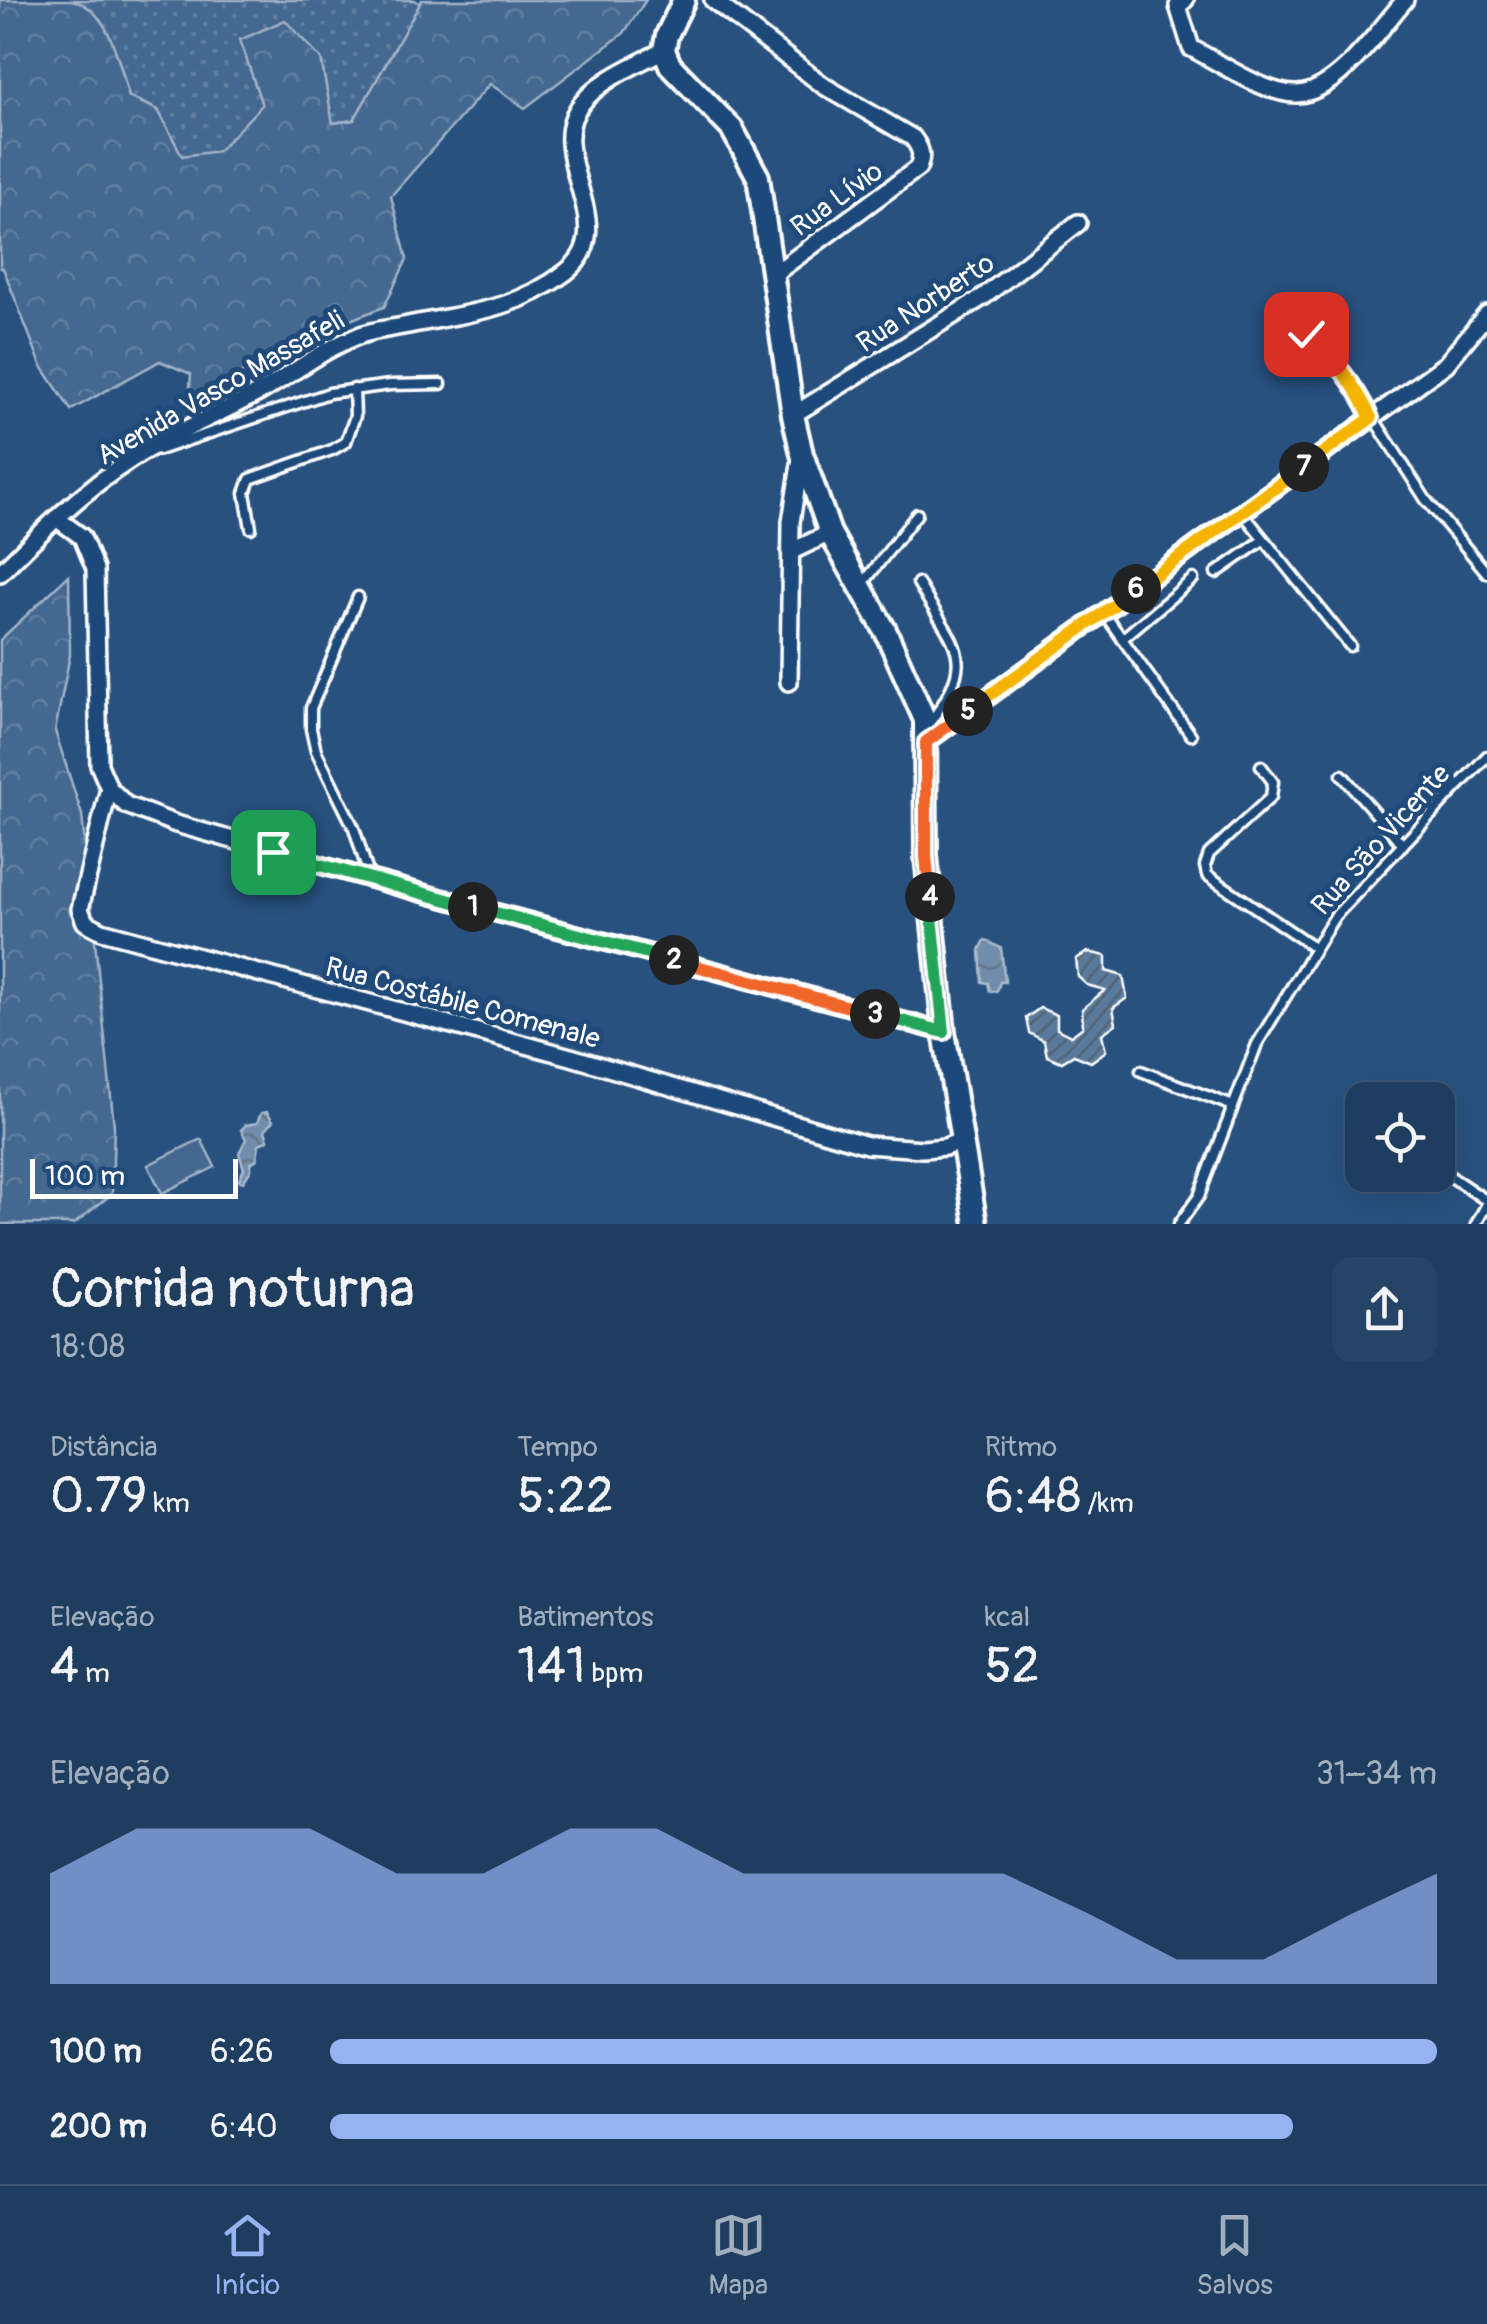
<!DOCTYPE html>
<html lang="pt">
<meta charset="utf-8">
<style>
body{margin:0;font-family:Pangolin,sans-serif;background:#264465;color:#f1f3f6;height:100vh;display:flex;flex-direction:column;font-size:38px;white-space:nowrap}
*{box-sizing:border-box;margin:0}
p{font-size:32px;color:#a1aebd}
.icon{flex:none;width:55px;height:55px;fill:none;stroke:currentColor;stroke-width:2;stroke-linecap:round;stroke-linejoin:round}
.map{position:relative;height:1224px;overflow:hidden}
.details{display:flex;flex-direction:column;background:#1e3d5f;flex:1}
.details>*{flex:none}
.controls{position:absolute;left:1345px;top:1082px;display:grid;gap:20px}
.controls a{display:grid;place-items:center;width:110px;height:110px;border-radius:20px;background:#1e3d5f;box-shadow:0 10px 40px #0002,0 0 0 2px #3c5674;font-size:50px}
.scale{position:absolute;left:30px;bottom:25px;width:208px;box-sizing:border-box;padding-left:10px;border:5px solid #fff;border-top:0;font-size:28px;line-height:35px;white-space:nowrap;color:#fff;-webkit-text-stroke:8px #1f4a7a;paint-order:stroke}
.pin{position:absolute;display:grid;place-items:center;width:85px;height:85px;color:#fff;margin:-42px;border-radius:20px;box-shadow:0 5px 15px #0006}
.km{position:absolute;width:50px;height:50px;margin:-25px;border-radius:50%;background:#222;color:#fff;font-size:28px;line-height:50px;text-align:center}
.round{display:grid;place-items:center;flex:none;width:105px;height:105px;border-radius:20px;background:#264465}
.head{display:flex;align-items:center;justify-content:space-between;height:170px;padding:0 50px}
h1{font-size:55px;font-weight:600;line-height:75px}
.metrics{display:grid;grid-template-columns:repeat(3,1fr);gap:15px;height:170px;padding:10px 50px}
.metrics div{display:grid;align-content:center}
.metrics b{font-size:50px;font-weight:600}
.metrics small{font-size:28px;font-weight:400}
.metrics p{font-size:28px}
.chart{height:280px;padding:20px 50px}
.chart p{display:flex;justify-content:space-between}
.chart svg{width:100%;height:180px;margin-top:10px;fill:#95b2f1;opacity:.7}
ul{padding:0 50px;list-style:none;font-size:32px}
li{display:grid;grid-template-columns:160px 120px 1fr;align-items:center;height:75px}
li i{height:25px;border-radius:12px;background:#95b2f1}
.tabs{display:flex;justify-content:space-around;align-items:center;height:140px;border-top:2px solid #3c5674;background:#1e3d5f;font-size:28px;color:#a1aebd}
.tabs a{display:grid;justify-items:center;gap:5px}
.tabs .current{color:#95b2f1}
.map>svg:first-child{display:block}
.grass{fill:url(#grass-dots);stroke:#a2b4c8;stroke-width:2.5}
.forest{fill:url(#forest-crowns);stroke:#a2b4c8;stroke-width:2.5}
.park{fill:#446890;stroke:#a2b4c8;stroke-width:2.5}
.water{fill:url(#water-waves);stroke:#aabbcd;stroke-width:2.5}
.building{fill:url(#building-hatch);stroke:#fff;stroke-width:2.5}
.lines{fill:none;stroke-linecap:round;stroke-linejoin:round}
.service-casing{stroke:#fff;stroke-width:15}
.minor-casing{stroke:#fff;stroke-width:22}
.tertiary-casing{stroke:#fff;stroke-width:28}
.service{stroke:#1f4a7a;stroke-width:8}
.minor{stroke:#1f4a7a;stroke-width:15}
.tertiary{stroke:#1f4a7a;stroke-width:20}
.split-1-casing{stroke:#fff;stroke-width:20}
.split-2-casing{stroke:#fff;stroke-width:20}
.split-3-casing{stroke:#fff;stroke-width:20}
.split-4-casing{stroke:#fff;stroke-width:20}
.split-5-casing{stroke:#fff;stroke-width:20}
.split-6-casing{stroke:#fff;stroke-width:20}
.split-7-casing{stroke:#fff;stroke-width:20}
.split-8-casing{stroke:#fff;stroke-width:20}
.split-1{stroke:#22a559;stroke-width:12}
.split-2{stroke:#22a559;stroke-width:12}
.split-3{stroke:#f0652b;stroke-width:12}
.split-4{stroke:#22a559;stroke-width:12}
.split-5{stroke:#f0652b;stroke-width:12}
.split-6{stroke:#f5b400;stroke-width:12}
.split-7{stroke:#f5b400;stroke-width:12}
.split-8{stroke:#f5b400;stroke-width:12}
.labels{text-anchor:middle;stroke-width:10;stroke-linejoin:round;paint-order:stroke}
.street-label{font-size:28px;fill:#fff;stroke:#1f4a7a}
</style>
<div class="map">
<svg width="1487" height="1224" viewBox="0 0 1487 1224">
<defs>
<pattern id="grass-dots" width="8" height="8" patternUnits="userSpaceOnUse" patternTransform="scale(2.5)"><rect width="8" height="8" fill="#446890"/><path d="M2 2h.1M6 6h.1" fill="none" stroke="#607fa1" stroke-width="1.8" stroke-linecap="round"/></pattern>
<pattern id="forest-crowns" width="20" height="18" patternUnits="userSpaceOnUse" patternTransform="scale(2.5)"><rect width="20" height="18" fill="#446890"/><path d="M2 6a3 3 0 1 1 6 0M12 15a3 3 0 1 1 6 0" fill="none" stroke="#607fa1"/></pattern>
<pattern id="water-waves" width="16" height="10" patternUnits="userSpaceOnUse" patternTransform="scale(2.5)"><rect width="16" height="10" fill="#718dab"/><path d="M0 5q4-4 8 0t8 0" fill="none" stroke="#64768a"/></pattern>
<pattern id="building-hatch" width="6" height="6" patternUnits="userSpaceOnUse" patternTransform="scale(2.5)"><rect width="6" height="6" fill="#5a7a9d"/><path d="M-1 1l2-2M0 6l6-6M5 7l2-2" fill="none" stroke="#536374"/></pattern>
</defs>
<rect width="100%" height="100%" fill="#28517f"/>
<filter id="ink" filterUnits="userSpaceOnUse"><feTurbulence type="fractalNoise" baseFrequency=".01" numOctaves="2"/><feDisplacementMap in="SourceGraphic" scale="20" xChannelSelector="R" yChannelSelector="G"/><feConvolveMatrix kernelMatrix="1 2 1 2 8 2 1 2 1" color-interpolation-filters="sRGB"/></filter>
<g filter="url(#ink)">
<path class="grass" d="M71,0h344l5,4 -66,116 -22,3 -11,-64 -80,-19 21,65 -44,47 -36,4 -24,-46 -29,-13c-11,-36 -18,-83 -58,-97z"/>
<path class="forest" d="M0,0c23,0 49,0 71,0 39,7 49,66 58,97l29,13 24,46 36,-5 44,-46 -22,-65 45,-20 36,39 12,64 21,-3 68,-120h224l-22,33 -99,75 -35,-24 -99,112 16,63 -23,48 -42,16 -153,77 2,-26 -31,-13 -89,49 -30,-45 -38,-97h-3z
M69,575l1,80 -15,76 27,84 32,311 -2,68 -38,30h-74v-584z"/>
<path class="park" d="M201,1139l14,28 -53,26 -14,-28z"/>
<path class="water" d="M985,940l16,8 4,34h-5l-3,9h-7l-2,-8 -6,-1 -2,-32z
M267,1112l6,9 -8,9 3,10 -9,4 -2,15 -6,4v7l-8,12 -4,-2 5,-11 -5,-16 7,-14 -5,-9 5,-5 11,-2 4,-10z"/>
<path class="building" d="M1088,952l18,4v15l17,5 4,22 -14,10 3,16 -14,10 4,17 -15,11 -17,-7 -12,7 -15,-6 -3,-15 -15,-8 -3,-15 14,-10 17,7v14l14,7 12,-9 -1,-18 23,-19 -18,-5 -9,-8 -2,-18z"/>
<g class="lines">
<defs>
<path id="service" d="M1306,334l32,29 88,137 61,73
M159,450l170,-57 61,-8 51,-1
M1242,512l108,134
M251,528l-6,-35 5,-14 82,-29 14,-8 9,-26 -1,-27
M1216,573l47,-33
M918,583c38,67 61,72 11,141
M862,585l55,-71
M358,597l-47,111v21l5,22 38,77 16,51
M1103,612l88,123
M1122,639l71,-60
M1261,766l12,16 -2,15 -62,57 -4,12 2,9 108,73
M1342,775l61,70
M1141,1071l92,35
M1438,1168l49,33
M1179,1224l20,-28 58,-152 68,-112 10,-16 152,-160
M1476,1224l11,-20"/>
<path id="minor" d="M713,0l111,86 89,52c8,11 10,17 5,30l-144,106
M1185,0l-7,6 13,42c28,14 75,47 106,46 40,-1 83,-66 108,-94
M793,415l190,-118 95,-74
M56,518l26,19 13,32 4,196 10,23 17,17 50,19 194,55 574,153
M790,552l40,-19
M0,573c41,-41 83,-83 132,-114 40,-26 86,-44 128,-67 33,-18 63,-43 98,-56 14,-6 30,-7 45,-10 59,-12 113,-15 163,-54 59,-45 -26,-118 16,-169 20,-25 54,-38 82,-53
M789,682l2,-160 10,-64
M926,742l520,-378 41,-50
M109,788l-29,121 5,13 17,9 469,126 296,88 56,4 22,-2 18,-7"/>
<path id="tertiary" d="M684,0l-17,35 -3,15 6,15 62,64 26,48 35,238 9,39 28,79 55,97 40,90 1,136 18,176 32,192"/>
</defs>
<use href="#service" class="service-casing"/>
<use href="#minor" class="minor-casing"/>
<use href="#tertiary" class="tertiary-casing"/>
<use href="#service" class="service"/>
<use href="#minor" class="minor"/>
<use href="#tertiary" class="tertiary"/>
</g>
</g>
<g class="lines" filter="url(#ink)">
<defs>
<path id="split-1" d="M273,852l200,55"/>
<path id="split-2" d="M473,907l201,53"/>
<path id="split-3" d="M674,960l201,54"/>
<path id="split-4" d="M875,1014l69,18 -14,-135"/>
<path id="split-5" d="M930,897l-4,-41v-114l42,-31"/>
<path id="split-6" d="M968,711l168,-122"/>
<path id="split-7" d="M1136,589l168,-122"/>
<path id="split-8" d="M1304,467l67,-49c-16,-35 -37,-59 -65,-84"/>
</defs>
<use href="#split-1" class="split-1-casing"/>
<use href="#split-2" class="split-2-casing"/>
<use href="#split-3" class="split-3-casing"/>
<use href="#split-4" class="split-4-casing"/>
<use href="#split-5" class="split-5-casing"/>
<use href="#split-6" class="split-6-casing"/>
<use href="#split-7" class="split-7-casing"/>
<use href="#split-8" class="split-8-casing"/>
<use href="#split-1" class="split-1"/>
<use href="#split-2" class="split-2"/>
<use href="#split-3" class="split-3"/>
<use href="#split-4" class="split-4"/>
<use href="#split-5" class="split-5"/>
<use href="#split-6" class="split-6"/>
<use href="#split-7" class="split-7"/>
<use href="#split-8" class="split-8"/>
</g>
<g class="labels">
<g class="street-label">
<text transform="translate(836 198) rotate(-36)" y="10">Rua Lívio</text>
<text transform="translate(925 302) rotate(-33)" y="10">Rua Norberto</text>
<text transform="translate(220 387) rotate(-30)" y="10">Avenida Vasco Massafeli</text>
<text transform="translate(1380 839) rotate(-48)" y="10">Rua São Vicente</text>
<text transform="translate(463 1002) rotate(15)" y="10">Rua Costábile Comenale</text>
</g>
</g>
</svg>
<div class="controls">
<a><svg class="icon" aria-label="locate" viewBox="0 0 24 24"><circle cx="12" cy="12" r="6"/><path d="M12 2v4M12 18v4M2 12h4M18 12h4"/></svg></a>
</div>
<div class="scale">100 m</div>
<div class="pin" style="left:273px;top:852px;background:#1e9e55"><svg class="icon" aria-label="arrive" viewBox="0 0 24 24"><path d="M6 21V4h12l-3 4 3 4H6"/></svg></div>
<div class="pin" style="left:1306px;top:334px;background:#d93025"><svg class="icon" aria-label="check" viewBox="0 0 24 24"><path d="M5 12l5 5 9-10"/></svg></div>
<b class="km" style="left:473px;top:907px">1</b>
<b class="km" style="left:674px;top:960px">2</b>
<b class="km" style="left:875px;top:1014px">3</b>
<b class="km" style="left:930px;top:897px">4</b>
<b class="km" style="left:968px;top:711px">5</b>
<b class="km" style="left:1136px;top:589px">6</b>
<b class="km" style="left:1304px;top:467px">7</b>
</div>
<section class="details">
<div class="head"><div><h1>Corrida noturna</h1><p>18:08</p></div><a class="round"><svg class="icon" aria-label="share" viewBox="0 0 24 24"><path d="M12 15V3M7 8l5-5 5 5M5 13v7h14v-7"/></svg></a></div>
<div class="metrics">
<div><p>Distância</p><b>0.79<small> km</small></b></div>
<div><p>Tempo</p><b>5:22</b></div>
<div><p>Ritmo</p><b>6:48<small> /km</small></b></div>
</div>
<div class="metrics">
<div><p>Elevação</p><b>4<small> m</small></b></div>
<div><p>Batimentos</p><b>141<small> bpm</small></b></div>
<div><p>kcal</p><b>52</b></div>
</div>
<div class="chart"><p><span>Elevação</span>31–34 m</p>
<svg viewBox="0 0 160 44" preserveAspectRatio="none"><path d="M0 44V17L10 6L20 6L30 6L40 17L50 17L60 6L70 6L80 17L90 17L100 17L110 17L120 27L130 38L140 38L150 27L160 17V44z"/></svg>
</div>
<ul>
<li><b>100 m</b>6:26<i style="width:100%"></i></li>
<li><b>200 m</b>6:40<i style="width:87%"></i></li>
</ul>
</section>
<nav class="tabs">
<a class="current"><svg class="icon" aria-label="home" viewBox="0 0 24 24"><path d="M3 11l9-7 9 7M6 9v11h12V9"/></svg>Início</a>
<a><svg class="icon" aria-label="map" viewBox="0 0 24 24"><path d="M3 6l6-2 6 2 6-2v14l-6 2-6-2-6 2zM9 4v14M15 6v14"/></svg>Mapa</a>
<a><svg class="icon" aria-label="saved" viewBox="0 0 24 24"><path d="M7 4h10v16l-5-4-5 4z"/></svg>Salvos</a>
</nav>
